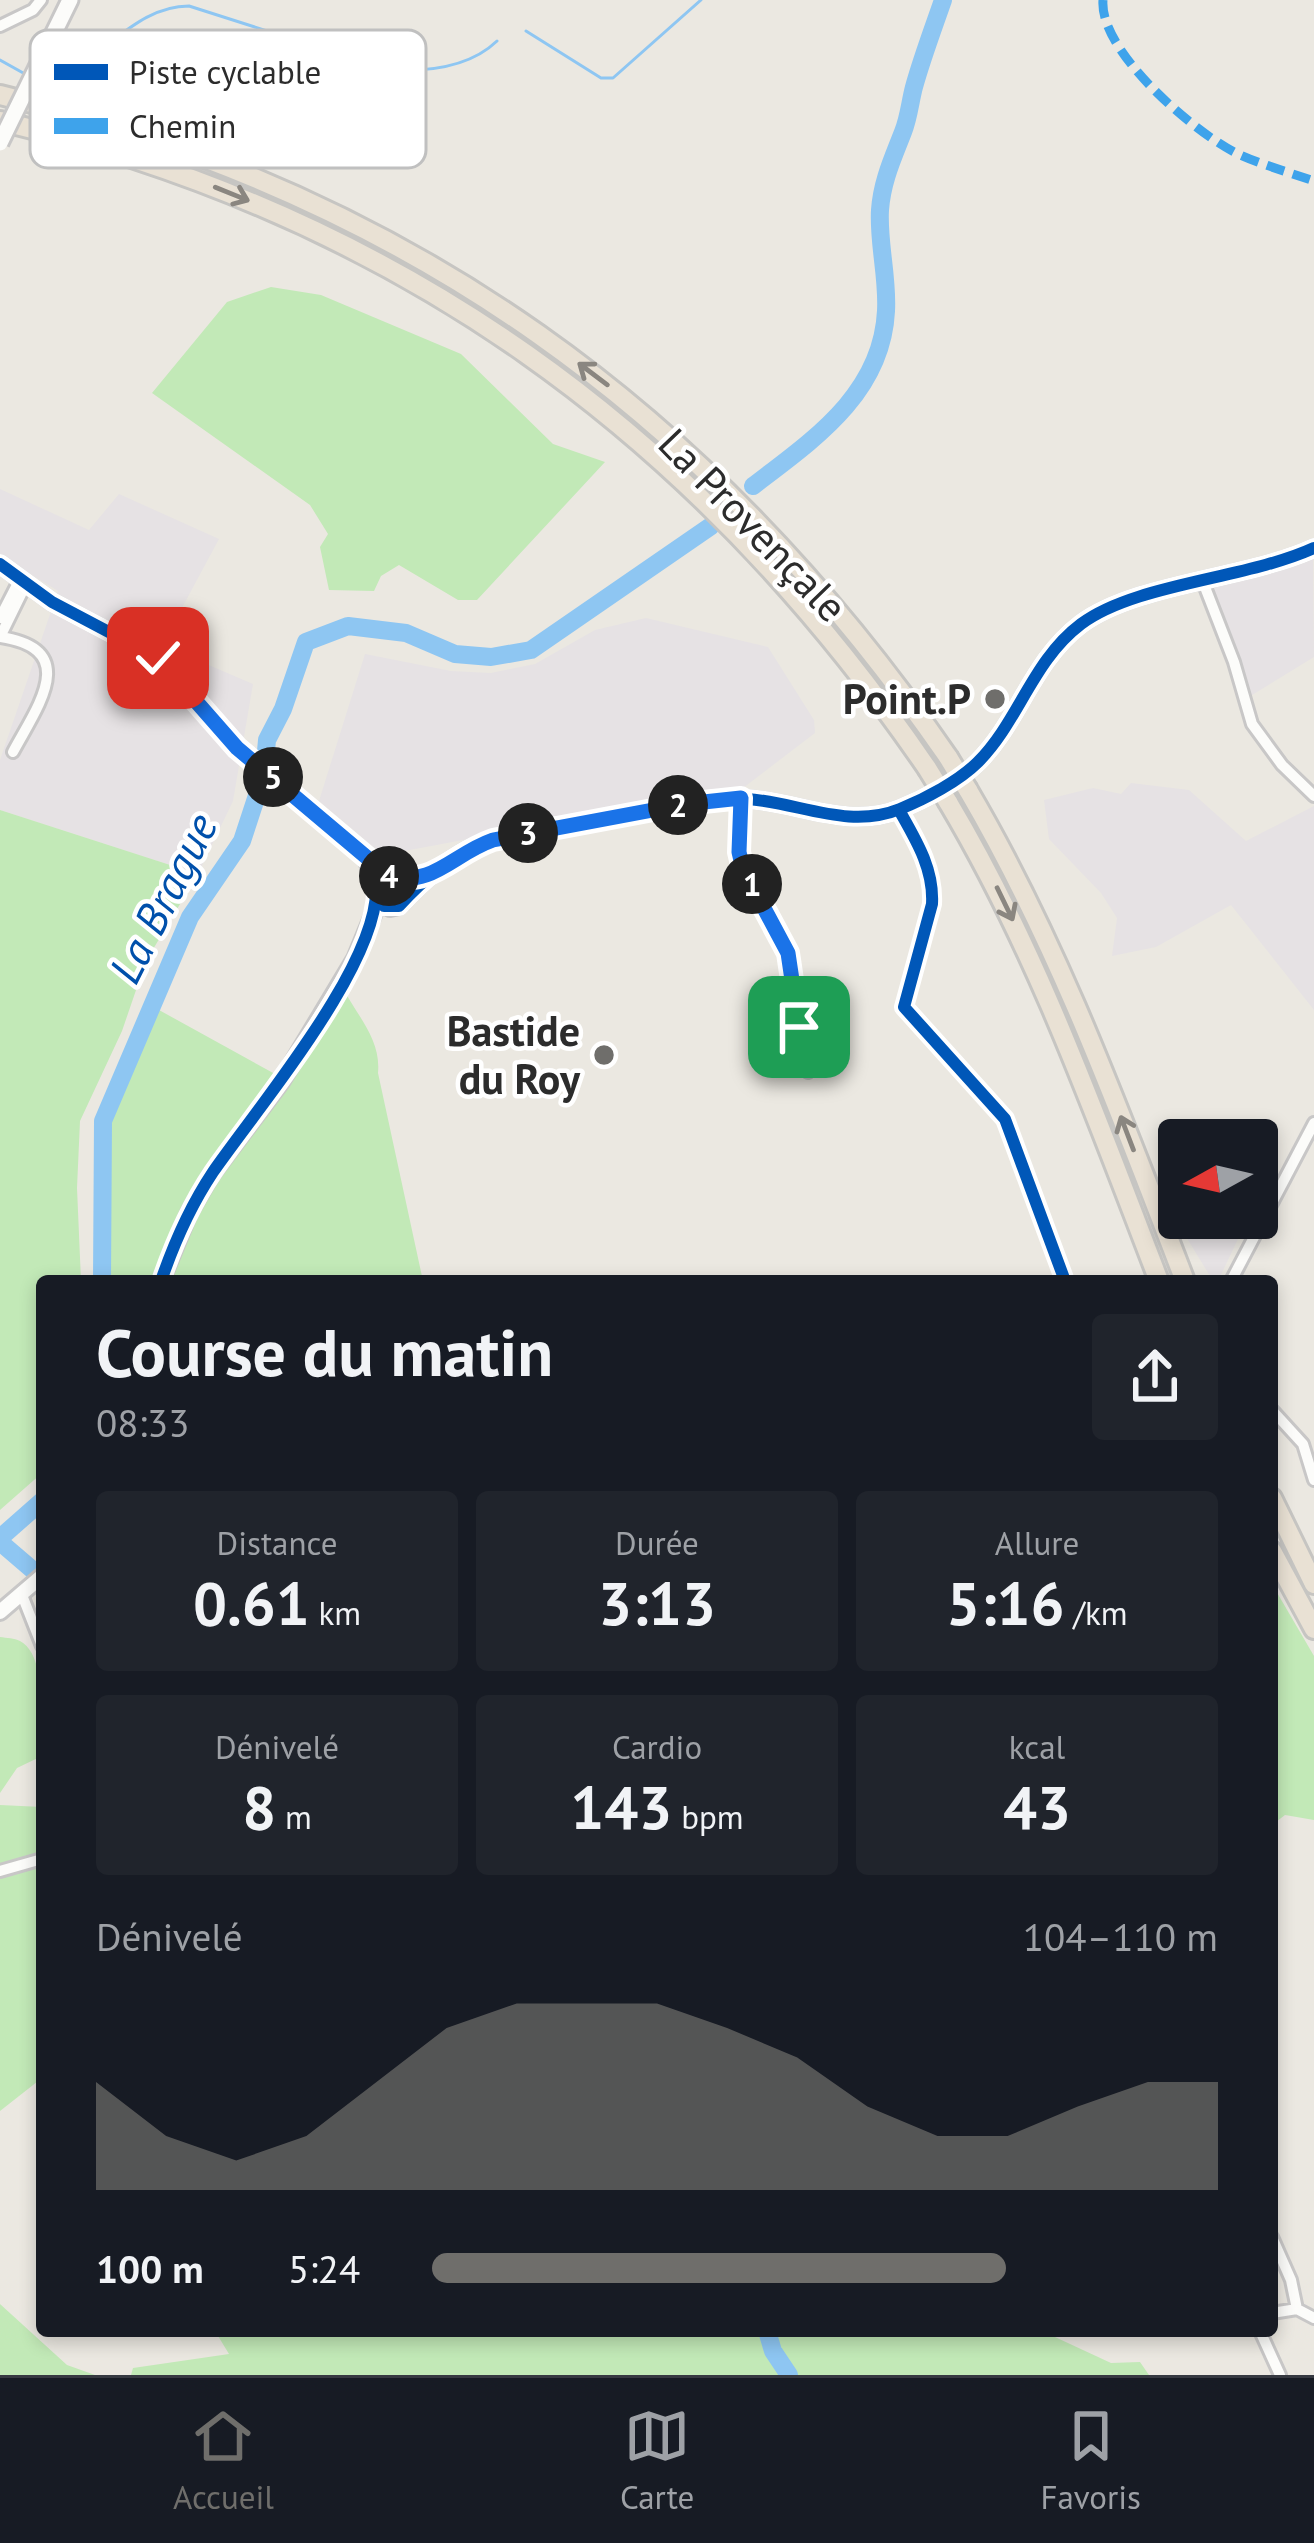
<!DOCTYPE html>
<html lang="fr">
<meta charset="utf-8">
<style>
body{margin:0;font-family:"PT Sans",sans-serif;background:#20242c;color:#f1f3f6;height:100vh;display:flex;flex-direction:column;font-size:45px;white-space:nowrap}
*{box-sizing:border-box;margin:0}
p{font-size:39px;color:#9ea1a6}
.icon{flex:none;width:66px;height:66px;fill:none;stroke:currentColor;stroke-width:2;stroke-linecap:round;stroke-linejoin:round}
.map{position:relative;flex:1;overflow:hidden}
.sheet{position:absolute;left:36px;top:1275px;width:1242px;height:1062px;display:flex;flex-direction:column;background:#171b24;border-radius:12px;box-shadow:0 6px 18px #0003}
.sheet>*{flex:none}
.needle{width:78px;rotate:262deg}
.tools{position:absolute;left:1158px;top:1119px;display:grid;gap:24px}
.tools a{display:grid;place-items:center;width:120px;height:120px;border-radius:12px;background:#171b24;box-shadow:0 6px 18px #0003;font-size:60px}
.pin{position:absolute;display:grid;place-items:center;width:102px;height:102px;color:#fff;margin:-51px;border-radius:24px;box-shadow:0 6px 18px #0006}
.km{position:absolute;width:60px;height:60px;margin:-30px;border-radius:50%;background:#222;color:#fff;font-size:33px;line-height:60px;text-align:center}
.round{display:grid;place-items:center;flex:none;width:126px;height:126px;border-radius:12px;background:#20242c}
.summary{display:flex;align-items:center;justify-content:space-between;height:204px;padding:0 60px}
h1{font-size:66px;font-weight:700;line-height:90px}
.metrics{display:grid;grid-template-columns:repeat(3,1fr);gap:18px;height:204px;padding:12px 60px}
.metrics div{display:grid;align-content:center;border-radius:12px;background:#20242c;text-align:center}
.metrics b{font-size:60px;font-weight:700}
.metrics small{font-size:33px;font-weight:400}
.metrics p{font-size:33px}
.chart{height:336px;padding:24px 60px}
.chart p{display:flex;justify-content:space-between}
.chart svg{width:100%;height:216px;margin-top:12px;fill:#6f6e6b;opacity:.7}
ul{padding:0 60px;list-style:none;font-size:39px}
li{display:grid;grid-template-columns:192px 144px 1fr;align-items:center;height:90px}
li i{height:30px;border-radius:15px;background:#6f6e6b}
.dock{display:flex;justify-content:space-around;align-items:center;height:168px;border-top:3px solid #363941;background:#171b24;font-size:33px;color:#9ea1a6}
.dock a{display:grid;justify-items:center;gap:6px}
.dock .current{color:#6f6e6b}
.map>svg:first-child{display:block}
.industrial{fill:#e6e2e4}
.green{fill:#c2e9b7}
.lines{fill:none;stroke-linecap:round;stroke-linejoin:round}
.stream{stroke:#8ec6f2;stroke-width:3}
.river{stroke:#8ec6f2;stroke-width:18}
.minor-casing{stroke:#c8c7c7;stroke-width:16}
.tertiary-casing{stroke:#c8c7c7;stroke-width:20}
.secondary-casing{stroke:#c8c7c7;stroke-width:21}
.motorway-casing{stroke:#c6c5c2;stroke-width:24}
.minor{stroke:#fcfcfa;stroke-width:10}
.tertiary{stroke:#fcfcfa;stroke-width:14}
.secondary{stroke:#fcfcfa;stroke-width:15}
.motorway{stroke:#e9e1d4;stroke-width:18}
.secondary-bridge-casing{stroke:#c8c7c7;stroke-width:21;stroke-linecap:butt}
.motorway-bridge-casing{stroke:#c6c5c2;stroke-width:24;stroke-linecap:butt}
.secondary-bridge{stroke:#fcfcfa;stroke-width:15}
.motorway-bridge{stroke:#e9e1d4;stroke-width:18}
.quiet{stroke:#3ea3eb;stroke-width:9;stroke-dasharray:18 9;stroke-linecap:butt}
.cycleway-casing{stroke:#fff;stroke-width:20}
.cycleway{stroke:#0057b8;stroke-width:12}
.oneway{stroke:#8a8680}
.route-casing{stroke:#fff;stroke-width:24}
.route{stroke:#1a73e8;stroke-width:15}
.poi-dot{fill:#6f6e6b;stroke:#fff;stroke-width:4.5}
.labels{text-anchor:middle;stroke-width:9;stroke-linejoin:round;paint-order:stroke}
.street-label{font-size:42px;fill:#2c2c2c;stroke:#fff}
.poi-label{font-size:42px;font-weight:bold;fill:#2c2c2c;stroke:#fff;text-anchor:end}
.water-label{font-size:45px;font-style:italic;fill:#0050ab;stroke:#fff}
.key{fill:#fff;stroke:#c0c0c0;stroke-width:3}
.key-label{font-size:33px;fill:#2c2c2c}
</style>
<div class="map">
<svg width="1314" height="2375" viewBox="0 0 1314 2375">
<rect width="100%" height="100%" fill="#ebe8e1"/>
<path class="industrial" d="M0,489l89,41 30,-36 100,45 -57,106 91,39 -20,117 -35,73 -198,-64v-50l58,-169 -58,-36z
M1313,557l1,100 -65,40 -36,-110z
M646,618l122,29 46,73 1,13 -72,55 -360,67 -64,-54 46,-147 86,17 40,2 44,-9 60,-34z
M1131,783l58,7 57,51 68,-35v204l-83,-105 -75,42 -44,9 5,-38 -16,-25 -52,-54 -5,-39 49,-12 28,6z
M1181,1218h67l-30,63h-5l-28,-46z"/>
<path class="green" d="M271,287l50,8 140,59 92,90 52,18 -128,138h-19l-59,-35 -18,11 -7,15 -45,-1 -9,-43 8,-13 -18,-29 -158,-112 75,-91z
M0,810l198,64 -52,87 -24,70 -42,90 -3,67 4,93h-39v192l-42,37z
M345,992c15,27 36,49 33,81l45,208h-254l32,-75 95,-132z
M159,1010l116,64c-49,66 -97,128 -123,207h-44v-154z
M1272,1584l42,72v164l-29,-5 -13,10z
M0,1637c7,1 14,1 20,4 28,14 22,89 22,115l-25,12 -17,25z
M0,1805l42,2v271l-42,33z
M0,2304l67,61 28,10h-95z
M215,2331h827l69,32 29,-1 9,13h-1018l2,-7 96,-14z"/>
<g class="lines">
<path class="stream" d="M526,31l75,47h12l88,-78
M0,60l25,14
M40,78c57,-6 89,-72 149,-72l200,64c38,2 81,-3 108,-29"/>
<path class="river" d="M753,486c60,-46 129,-92 133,-175 2,-34 -8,-68 -6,-101 2,-29 13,-52 23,-78 6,-15 7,-30 11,-45 8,-29 19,-58 29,-87
M102,1281l1,-160 87,-204 52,-76 22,-67 3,-34 16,-31 23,-67 42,-16 58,7 49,21 36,3 40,-7 180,-124
M0,1538l42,-37
M0,1542l42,36
M767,2331l6,20 16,24"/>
<defs>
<path id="minor" d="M0,26l33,-16 8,-10
M1203,582l31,80 18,62 30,41 32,31
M0,618l20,-39
M0,637c82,12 37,70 13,115
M0,637l26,-53
M741,798l-3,54 5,17 45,84 20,119
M899,810c17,30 35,59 33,94l-28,103 101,112 60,162
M1231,1281l83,-158
M1272,1410l31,34 11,36
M22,1595l20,51
M0,1871l42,-12
M1272,2237l19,43 6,29
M1272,2313l25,-4 17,9
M1260,2331l20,44"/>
<path id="tertiary" d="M0,564l52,38 106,56 79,90 153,129 19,5 14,-5
M390,908l9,-2c21,-23 49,-48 79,-61 35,-15 78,-18 116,-24 49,-9 103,-26 153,-22 51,3 101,31 153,10 25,-10 59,-28 78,-47 41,-41 54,-101 103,-138 55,-41 166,-45 233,-76
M161,1281l28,-68 22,-38 70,-93 74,-123 21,-51 1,-20 -10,-27
M0,1612l42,-36"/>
<path id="secondary" d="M44,53l26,-53"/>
<path id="motorway" d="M0,95c408,99 711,318 948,662
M0,121c398,95 697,311 927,647
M968,790c91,155 152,323 217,491
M948,802c90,151 148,316 211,479
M1272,1498l42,86
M1272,1551l42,78"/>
</defs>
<use href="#minor" class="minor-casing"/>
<use href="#tertiary" class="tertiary-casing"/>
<use href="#secondary" class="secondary-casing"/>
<use href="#motorway" class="motorway-casing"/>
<use href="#minor" class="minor"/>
<use href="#tertiary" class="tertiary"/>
<use href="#secondary" class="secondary"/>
<use href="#motorway" class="motorway"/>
<defs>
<path id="secondary-bridge" d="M0,143l44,-90"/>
<path id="motorway-bridge" d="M948,757l20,33
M927,768l21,34"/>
</defs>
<use href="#secondary-bridge" class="secondary-bridge-casing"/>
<use href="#motorway-bridge" class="motorway-bridge-casing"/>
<use href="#secondary-bridge" class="secondary-bridge"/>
<use href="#motorway-bridge" class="motorway-bridge"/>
<path class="quiet" d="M1103,0c-4,51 89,130 131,152 25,12 54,20 80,29"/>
<defs>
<path id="cycleway" d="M0,564l52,38 106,56 79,90 153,129 19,5 24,-9
M899,810c17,30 35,59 33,94l-28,103 101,112 60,162
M377,897l7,9h15c21,-23 49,-48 79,-61 35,-15 78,-18 116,-24 49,-9 103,-26 153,-22 51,3 101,31 153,10 25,-10 59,-28 78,-47 41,-41 54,-101 103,-138 55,-41 166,-45 233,-76
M161,1281c13,-38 30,-76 52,-109 45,-65 168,-210 163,-287"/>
</defs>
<use href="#cycleway" class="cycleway-casing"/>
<use href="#cycleway" class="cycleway"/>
</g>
<defs><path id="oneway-shaft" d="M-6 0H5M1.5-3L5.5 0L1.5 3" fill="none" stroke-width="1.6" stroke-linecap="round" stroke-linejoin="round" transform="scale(3)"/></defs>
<g class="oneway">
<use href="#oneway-shaft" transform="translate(232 194) rotate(22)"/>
<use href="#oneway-shaft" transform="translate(593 374) rotate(-143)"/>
<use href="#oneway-shaft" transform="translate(1005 904) rotate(64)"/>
<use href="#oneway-shaft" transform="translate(1127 1133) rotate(-111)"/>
</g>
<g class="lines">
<defs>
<path id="route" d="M158,658l79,90 153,129c44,9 63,-23 103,-37l192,-36 56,-6 -2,54 4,17 45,84 11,74"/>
</defs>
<use href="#route" class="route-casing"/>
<use href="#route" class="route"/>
</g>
<g class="poi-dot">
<circle cx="995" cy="699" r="12"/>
<circle cx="604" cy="1055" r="12"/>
</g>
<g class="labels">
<g class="street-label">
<text transform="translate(753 525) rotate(46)" y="15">La Provençale</text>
</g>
<g class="poi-label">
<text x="971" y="714">Point.P</text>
<text x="580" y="1046">Bastide<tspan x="580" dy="48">du Roy</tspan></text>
</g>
<g class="water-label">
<text transform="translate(163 898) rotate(-63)" y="16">La Brague</text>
</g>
</g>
<rect x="30" y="30" width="396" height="138" rx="18" class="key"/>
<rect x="54" y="64" width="54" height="16" fill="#0057b8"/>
<rect x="54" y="118" width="54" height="16" fill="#3ea3eb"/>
<g class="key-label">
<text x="129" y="84">Piste cyclable</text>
<text x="129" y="138">Chemin</text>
</g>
</svg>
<div class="tools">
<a><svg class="needle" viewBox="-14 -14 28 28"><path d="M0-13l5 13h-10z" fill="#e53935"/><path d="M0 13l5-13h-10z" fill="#9ea1a6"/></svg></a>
</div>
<div class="pin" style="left:799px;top:1027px;background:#1e9e55"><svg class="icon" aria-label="arrive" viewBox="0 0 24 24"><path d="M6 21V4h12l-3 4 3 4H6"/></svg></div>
<div class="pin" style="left:158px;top:658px;background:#d93025"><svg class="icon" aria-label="check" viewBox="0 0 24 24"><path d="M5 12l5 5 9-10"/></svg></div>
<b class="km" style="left:752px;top:884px">1</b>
<b class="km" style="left:678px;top:805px">2</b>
<b class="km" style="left:528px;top:833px">3</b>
<b class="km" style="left:389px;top:876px">4</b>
<b class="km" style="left:273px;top:777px">5</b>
<section class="sheet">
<div class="summary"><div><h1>Course du matin</h1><p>08:33</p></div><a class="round"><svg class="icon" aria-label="share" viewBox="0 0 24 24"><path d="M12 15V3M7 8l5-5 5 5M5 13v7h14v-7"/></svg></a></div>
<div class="metrics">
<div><p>Distance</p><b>0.61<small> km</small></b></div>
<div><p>Durée</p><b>3:13</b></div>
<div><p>Allure</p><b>5:16<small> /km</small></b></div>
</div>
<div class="metrics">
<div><p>Dénivelé</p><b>8<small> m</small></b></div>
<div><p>Cardio</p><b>143<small> bpm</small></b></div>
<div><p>kcal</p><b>43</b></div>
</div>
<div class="chart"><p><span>Dénivelé</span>104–110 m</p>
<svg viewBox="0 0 160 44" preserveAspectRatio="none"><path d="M0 44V22L10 33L20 38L30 33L40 22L50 11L60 6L70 6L80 6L90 11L100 17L110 27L120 33L130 33L140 27L150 22L160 22V44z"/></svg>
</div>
<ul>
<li><b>100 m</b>5:24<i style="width:73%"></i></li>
</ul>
</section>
</div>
<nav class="dock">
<a class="current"><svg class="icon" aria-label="home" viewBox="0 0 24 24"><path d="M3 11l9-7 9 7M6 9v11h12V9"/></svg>Accueil</a>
<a><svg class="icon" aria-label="map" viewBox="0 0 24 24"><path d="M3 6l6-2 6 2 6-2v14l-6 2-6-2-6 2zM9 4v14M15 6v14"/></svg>Carte</a>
<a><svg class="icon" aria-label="saved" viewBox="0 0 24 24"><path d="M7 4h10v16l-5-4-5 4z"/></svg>Favoris</a>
</nav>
